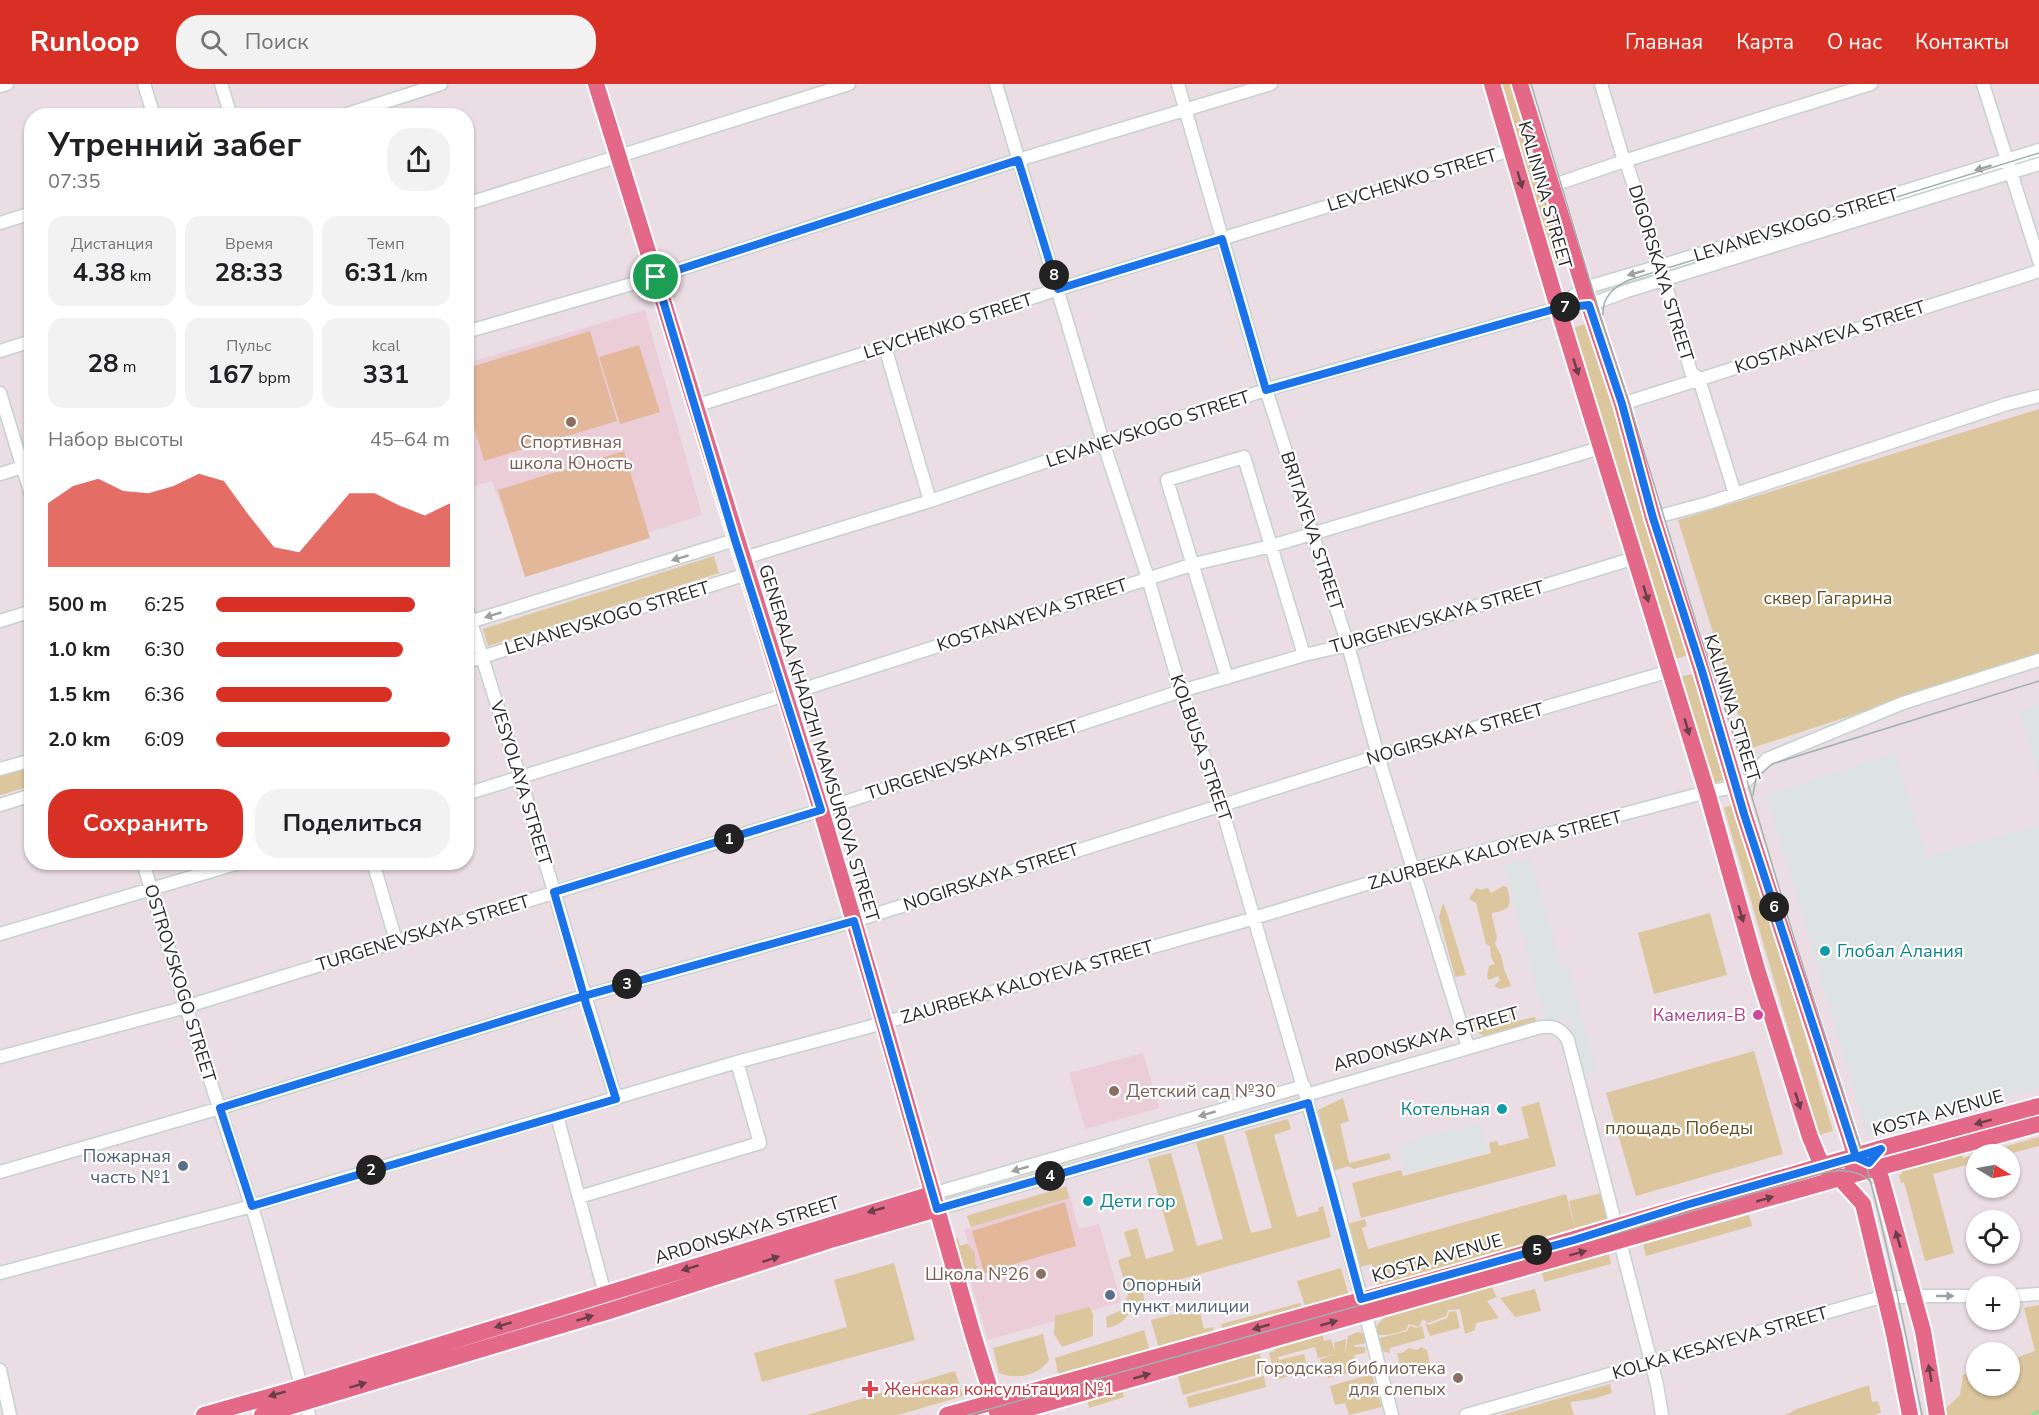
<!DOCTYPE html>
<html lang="ru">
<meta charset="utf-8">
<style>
body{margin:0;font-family:"Nunito Sans",sans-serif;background:#f2f2f2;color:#202124;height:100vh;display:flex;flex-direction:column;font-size:22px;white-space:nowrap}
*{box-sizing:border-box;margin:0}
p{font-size:20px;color:#757577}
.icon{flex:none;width:33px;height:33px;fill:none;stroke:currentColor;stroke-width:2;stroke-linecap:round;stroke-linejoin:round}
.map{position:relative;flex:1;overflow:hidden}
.side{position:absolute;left:24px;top:24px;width:450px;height:762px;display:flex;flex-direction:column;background:#fff;border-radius:24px;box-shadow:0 2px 4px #0004}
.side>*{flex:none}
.needle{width:39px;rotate:100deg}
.buttons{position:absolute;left:1966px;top:1060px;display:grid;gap:12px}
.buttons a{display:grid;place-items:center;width:54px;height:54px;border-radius:50%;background:#fff;box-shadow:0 2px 4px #0004;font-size:30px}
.pin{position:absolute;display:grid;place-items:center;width:51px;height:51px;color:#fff;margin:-26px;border:3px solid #fff;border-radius:50%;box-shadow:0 2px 6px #0007}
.km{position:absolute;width:30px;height:30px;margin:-15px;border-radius:50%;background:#222;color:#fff;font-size:16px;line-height:30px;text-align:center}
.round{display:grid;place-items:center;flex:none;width:63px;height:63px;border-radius:24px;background:#f2f2f2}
.headline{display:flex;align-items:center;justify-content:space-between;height:102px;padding:0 24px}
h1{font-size:33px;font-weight:700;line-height:45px}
.metrics{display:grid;grid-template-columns:repeat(3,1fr);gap:9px;height:102px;padding:6px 24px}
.metrics div{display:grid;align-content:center;border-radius:15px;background:#f2f2f2;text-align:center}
.metrics b{font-size:26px;font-weight:700}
.metrics small{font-size:16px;font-weight:400}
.metrics p{font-size:16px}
.chart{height:168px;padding:12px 24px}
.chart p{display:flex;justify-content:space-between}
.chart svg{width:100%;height:108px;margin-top:6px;fill:#d93025;opacity:.7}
.cta{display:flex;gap:12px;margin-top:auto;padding:12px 24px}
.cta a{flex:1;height:69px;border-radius:24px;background:#d93025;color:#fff;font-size:24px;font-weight:700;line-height:69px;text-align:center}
.cta a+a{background:#f2f2f2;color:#202124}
ul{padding:0 24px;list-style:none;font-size:20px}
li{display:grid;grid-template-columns:96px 72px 1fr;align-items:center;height:45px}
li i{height:15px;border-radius:8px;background:#d93025}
header{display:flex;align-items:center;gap:36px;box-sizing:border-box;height:84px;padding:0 30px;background:#d93025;color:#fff}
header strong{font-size:28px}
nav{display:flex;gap:33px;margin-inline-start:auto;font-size:21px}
.search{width:420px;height:54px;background:#f2f2f2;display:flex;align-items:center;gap:15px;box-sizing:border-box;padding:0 21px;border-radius:24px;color:#757577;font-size:22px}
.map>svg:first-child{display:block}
.industrial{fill:#dde2e3}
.education{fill:#ebcdd7}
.green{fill:#dcc69e}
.pitch{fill:#e3b89a}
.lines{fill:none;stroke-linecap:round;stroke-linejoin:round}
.stream{stroke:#79e393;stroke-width:2}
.minor-casing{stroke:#c4d2d0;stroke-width:15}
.major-casing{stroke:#fff;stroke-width:20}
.minor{stroke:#fff;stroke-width:12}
.major{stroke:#e46887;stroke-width:16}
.tram{stroke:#a0b2af;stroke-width:1.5}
.oneway{fill:#9f9f9f}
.oneway2{fill:#6a3f4a}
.route-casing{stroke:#fff;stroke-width:12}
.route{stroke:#1a73e8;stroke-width:8}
.education-dot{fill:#8d6e63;stroke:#fff;stroke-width:2}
.culture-dot{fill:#0f9aa8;stroke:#fff;stroke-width:2}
.hotel-dot{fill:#d1479c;stroke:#fff;stroke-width:2}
.service-dot{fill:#5c6f8a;stroke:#fff;stroke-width:2}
.health-dot{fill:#e0444e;stroke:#fff;stroke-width:2}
.labels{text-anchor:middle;stroke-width:4.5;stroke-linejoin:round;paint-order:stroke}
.street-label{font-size:18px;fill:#292929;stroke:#fff}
.education-label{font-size:18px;fill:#785e54;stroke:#fff;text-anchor:end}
.park-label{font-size:18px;fill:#605220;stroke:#fff}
.culture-label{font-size:18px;fill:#0d838f;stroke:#fff;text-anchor:start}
.hotel-label{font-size:18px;fill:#b23c85;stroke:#fff;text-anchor:end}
.service-label{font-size:18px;fill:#4e5e75;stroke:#fff;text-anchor:end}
.health-label{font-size:18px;fill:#be3a42;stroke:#fff;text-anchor:start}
</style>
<header>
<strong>Runloop</strong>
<div class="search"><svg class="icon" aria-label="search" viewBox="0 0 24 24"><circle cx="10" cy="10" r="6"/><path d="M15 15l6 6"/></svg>Поиск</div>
<nav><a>Главная</a><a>Карта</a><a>О нас</a><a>Контакты</a></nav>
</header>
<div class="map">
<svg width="2039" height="1331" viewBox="0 0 2039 1331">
<rect width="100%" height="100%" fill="#eadde3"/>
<path class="industrial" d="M2039,620v72l-19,-64z
M1896,669l31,104 112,-32v263l-171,48 -101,-341z
M1531,774l30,109 7,-1 29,106 -13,3 -16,-58 -22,6 -42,-158z
M1481,1039l7,29 -83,21 -7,-29z"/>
<path class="education" d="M645,226l57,205 -176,57 -34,-91 -25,7v-125z
M1143,969l16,55 -74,21 -16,-56z
M1067,1102l12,43 20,-5 22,78 -133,38 -28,-94 8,-3 -4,-13 7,-2 -3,-13z"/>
<path class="green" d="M1496,0h18l55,180 -17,4z
M1587,239l101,332 -13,4 -104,-330z
M2039,325v245l-290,95 -71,-229z
M714,472l5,17 -231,73 -5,-17z
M1693,590l31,106 -13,4 -32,-107z
M31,682v20l-31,9v-19z
M1737,719l96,328 -14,4 -95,-327z
M1503,802l4,1c5,18 4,23 -15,26v4l5,20 -2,7 6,11 3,14 7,17 -11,3 -6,-3 6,-6 -2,-4 -9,4 -2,-3 2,-11 6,-2 -4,-7 -1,-11 -4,-2 -10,-41 -7,-4 7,-11 5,2 7,-2 3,5z
M1443,819l3,7 20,65 -11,2 -16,-60z
M1710,829l17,62 -73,19 -16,-61z
M1516,927l2,10 17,-4 2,9 -49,11c-10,-2 -12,-6 -14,-15z
M1754,967l29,103 -147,42 -30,-103z
M1343,1014l6,23 -9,3 9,39 40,-10 2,6 -37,10 -6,-3 -15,5 -15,-61z
M1539,1018l17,64 -195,52 -9,-35 49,-13 2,6 88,-23 -2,-10 8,-2 2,5 30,-8 -8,-31z
M1288,1035l3,10 -17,6 23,82 22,-6 -1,-3 5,-2 8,31 -188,53 1,11 -8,10 -6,1c-6,9 -12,14 -23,16l-1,-11 16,-7 6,-15 -10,-35 13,-4 -7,-24 13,-4 9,31 28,-8 -26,-92 23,-6 26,93 26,-7 -27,-97 27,-8 28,99 21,-5 -27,-97z
M2039,1053v9l-34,9h-28v7l-44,12 21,79 -29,8 -21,-79 -3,1 -2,-8 3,-1 -2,-7 61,-15 2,6z
M1066,1103l3,11 -98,29 -4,-11z
M1602,1109l9,34 -233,61 -6,-24 -12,3 -12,-43 17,-5 2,7 -5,2 6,21 198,-55 10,37 -7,-30z
M1749,1131l3,11 -106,30 -3,-12z
M958,1154l2,8 7,-2 8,8v11l3,5 -6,5c-12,-4 -15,-23 -18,-34z
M1609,1170l2,10 -67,18 -2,-10z
M894,1179l21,77 -153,42 -8,-29 93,-26 -13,-47z
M1341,1184l9,32 -43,12 -10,-31z
M1491,1202l6,11 -10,4 12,17 -23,5 -1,7 -10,4 -5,-25 -12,1 -2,6 -18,7 -5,-4 -4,8 -10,-3 -3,6 -18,5h-13l-1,-6 13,-15z
M1535,1205l6,22 -26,6 -15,-19z
M1300,1219l3,9 -78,23 -4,-11z
M2039,1221v110h-93l-1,-6 15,-14 3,-20 14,-4v15h33v-26l25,-9 -11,-43z
M1089,1223l4,7v22l-31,11 -8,-13 1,-18z
M1199,1224l5,21 9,-2 2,10 -55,15 -9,-32z
M1456,1227l4,17 -30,8 -5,-13 4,2 18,-7 2,-6z
M1410,1242l7,2 5,-2 3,12 -35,10v5l-8,-2 -4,-4 2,-9 27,-7z
M1144,1246l7,25 -92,24 -4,-21z
M1358,1248l8,2 1,7 -4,3 -9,1 1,2h10v6l-11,2 4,15 -30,8 -4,-14h-3l-1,-5 15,-5 -17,4 -3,-11 -37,10 1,3 25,-6 4,16 -32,10 -7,-27 6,-2 -1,-5 48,-13 2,8 7,-2 4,14 -1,-10 12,-4 -1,14 3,-17z
M1043,1250l6,26c-11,16 -32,20 -50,13l-6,-25z
M1421,1263l6,3 3,13 -29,7 -4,-17h5l7,-5 8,2z
M1259,1267l6,22 -82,22 -6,-22z
M955,1287l8,25 -65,19h-91z
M1372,1290l10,33 -33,8 -4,-12 -10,2 -5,-19z
M1264,1292l2,11 -77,21 -3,-11z
M1610,1300l2,9 -20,6 -22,3 4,13h-73z
M1869,1301l3,17 6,-1 3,11 -6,3h-90l12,-6z
M1122,1306l2,7 -35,11 -2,-8z"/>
<path class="pitch" d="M590,247l27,90 -133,40 -17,-58v-35z
M639,261l21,67 -40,12 -21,-67z
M624,367l26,87 -125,39 -27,-87z
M1065,1118l11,44 -92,27 -12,-42z"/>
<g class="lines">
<path class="stream" d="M2032,1331l7,-4"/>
<defs>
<path id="minor" d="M144,0l10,32
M221,0l10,32
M996,0l107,358 45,136 33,113 40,114 110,378 61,232
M1178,0l84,293 86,268 30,111 90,291
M1601,0l23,77 3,4 32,97 32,110 8,7 36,115
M1983,0l56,177
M0,2l7,-2
M341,32l100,-32
M1551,102l73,-25 247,-77
M466,120l383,-120
M0,139l32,-10
M1559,223l25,-19 76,-22 379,-116
M466,248l190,-55 362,-117 253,-76
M885,263l45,154
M0,267l32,-10
M0,309l32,105
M1622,320l417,-133
M695,322l190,-59 173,-58 453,-139
M0,390l32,-10
M1653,434l55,-15 299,-99 32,-8
M741,475l189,-58 173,-59 172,-55 283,-79 31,-3 38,-14 412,-127
M466,522l55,175 95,318
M0,537l32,-10
M466,539l269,-83
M466,578l281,-88
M1227,594l-60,-198 77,-23 60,198
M0,685l32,-9
M466,710l319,-99 409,-131 77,-18 329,-98
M0,721l32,-10
M143,778l43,145 71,216 52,192
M373,778l23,79
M0,850l242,-72
M0,973l175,-47 646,-200 360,-119 123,-36 44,-10 287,-87
M1306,1011l231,-67c15,-3 23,-1 31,12l89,345 5,30
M557,1032l48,178
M0,1088l220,-64 364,-112 270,-75 524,-165 292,-85
M932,1110l372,-108
M579,1113l181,-54 -23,-81
M937,1125l371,-106
M0,1189l237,-63 500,-148 128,-34 376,-106 181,-55 285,-75 28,-5 10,-5 22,-23 136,-56 136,-43
M2010,1212l29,-2
M0,1286l10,45
M1466,1331l408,-116 40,-3h63"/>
<path id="major" d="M596,0l225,726 63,213 89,312 25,80
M1492,0l66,224 149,484 50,177 53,168 12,29 14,8 27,30 31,130 16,81
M1520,0l69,221 33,99 31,114 46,144 45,152 110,337c3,9 3,18 -6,25
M1868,1078l8,6 5,10 42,153 14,84
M204,1331l89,-25 639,-196
M262,1331l347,-104 225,-72 103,-30
M947,1331l522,-145 413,-122 157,-42
M1005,1331l835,-237 199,-54"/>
</defs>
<use href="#minor" class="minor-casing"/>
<use href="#major" class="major-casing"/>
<use href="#minor" class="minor"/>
<use href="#major" class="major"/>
<path class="tram" d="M1531,0l74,247 24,71 69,227 33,98 60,201 74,233c23,84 40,169 57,254
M1603,231c-1,-18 10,-28 26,-35l410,-127
M1753,711l3,-17 16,-14 267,-83
M1834,1088c14,-6 22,-20 24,-35
M968,1331l650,-182 205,-60c17,-4 36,-4 49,10"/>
</g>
<defs><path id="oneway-solid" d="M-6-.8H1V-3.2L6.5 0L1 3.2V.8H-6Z" transform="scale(1.5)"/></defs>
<g class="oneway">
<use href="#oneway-solid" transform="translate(1983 84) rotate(163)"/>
<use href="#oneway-solid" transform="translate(1636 189) rotate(165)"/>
<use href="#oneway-solid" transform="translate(680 474) rotate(163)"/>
<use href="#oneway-solid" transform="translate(493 531) rotate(163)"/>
<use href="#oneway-solid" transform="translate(1207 1030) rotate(164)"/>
<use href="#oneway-solid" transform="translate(1020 1085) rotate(164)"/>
<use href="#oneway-solid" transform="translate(1945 1212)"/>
</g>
<g class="oneway2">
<use href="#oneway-solid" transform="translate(1520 96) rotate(74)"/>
<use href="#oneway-solid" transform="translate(1576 283) rotate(73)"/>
<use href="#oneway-solid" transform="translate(1646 510) rotate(73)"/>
<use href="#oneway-solid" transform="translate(1687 643) rotate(74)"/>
<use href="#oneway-solid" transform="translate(1741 830) rotate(74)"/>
<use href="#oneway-solid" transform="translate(1798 1017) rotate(72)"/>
<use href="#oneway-solid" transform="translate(1983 1038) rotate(165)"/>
<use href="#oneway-solid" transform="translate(1765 1115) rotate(-16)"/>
<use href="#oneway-solid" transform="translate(876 1126) rotate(164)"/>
<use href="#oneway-solid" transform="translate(1898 1155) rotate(-106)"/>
<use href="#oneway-solid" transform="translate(1578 1169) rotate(-15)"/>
<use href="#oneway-solid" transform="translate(771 1175) rotate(-18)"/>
<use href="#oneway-solid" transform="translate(690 1184) rotate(163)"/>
<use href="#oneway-solid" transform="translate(585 1234) rotate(-17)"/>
<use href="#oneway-solid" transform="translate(1329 1239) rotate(-16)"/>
<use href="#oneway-solid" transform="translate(503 1241) rotate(163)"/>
<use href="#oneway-solid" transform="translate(1261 1243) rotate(164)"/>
<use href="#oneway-solid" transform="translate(1930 1289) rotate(-100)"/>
<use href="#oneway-solid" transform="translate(1142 1292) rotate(-16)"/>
<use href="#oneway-solid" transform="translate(358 1301) rotate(-17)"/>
<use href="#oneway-solid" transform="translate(277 1310) rotate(164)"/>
</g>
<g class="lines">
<defs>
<path id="route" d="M656,193l79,263 86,270 -267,82 30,104 2,8 30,95 -364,107 -32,-98 364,-112 270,-75 83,288 371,-106 53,196 213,-59 112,-35 165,-47 5,-1 13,6 12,-14 -25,8 -11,-34 -101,-309 -42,-143 -49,-153 -31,-114 -33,-99 -31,3 -292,82 -44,-151 -164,50 -40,-129 -362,117"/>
</defs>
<use href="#route" class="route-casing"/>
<use href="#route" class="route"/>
</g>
<g class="education-dot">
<circle cx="571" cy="338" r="6"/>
<circle cx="1114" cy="1007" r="6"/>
<circle cx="1041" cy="1190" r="6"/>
<circle cx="1458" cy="1294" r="6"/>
</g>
<g class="culture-dot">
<circle cx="1825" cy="867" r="6"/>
<circle cx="1502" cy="1025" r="6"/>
<circle cx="1088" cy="1117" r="6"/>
</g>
<circle class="hotel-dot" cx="1758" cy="931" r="6"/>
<g class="service-dot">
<circle cx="183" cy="1082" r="6"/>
<circle cx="1110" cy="1211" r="6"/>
</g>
<path class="health-dot" d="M867 1296h6v6h6v6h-6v6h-6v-6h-6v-6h6z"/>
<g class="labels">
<g class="street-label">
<text transform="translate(1412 96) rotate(-17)" y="6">LEVCHENKO STREET</text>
<text transform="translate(1545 111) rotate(74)" y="6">KALININA STREET</text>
<text transform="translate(1796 141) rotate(-17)" y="6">LEVANEVSKOGO STREET</text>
<text transform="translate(1661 189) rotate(73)" y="6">DIGORSKAYA STREET</text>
<text transform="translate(948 242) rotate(-18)" y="6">LEVCHENKO STREET</text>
<text transform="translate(1830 253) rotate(-18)" y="6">KOSTANAYEVA STREET</text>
<text transform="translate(1148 345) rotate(-18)" y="6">LEVANEVSKOGO STREET</text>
<text transform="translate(1312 447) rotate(72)" y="6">BRITAYEVA STREET</text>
<text transform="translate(1032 531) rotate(-18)" y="6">KOSTANAYEVA STREET</text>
<text transform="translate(1437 533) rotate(-16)" y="6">TURGENEVSKAYA STREET</text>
<text transform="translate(607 534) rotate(-17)" y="6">LEVANEVSKOGO STREET</text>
<text transform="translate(1732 624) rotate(73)" y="6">KALININA STREET</text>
<text transform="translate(1455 650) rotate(-16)" y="6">NOGIRSKAYA STREET</text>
<text transform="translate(819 659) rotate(73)" y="6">GENERALA KHADZHI MAMSUROVA STREET</text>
<text transform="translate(1201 664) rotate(71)" y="6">KOLBUSA STREET</text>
<text transform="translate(972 676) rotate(-18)" y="6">TURGENEVSKAYA STREET</text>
<text transform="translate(521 699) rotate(73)" y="6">VESYOLAYA STREET</text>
<text transform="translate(1495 766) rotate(-15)" y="6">ZAURBEKA KALOYEVA STREET</text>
<text transform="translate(991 793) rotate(-18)" y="6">NOGIRSKAYA STREET</text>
<text transform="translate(423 849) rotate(-17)" y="6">TURGENEVSKAYA STREET</text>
<text transform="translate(1027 898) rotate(-16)" y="6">ZAURBEKA KALOYEVA STREET</text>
<text transform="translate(180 899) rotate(73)" y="6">OSTROVSKOGO STREET</text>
<text transform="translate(1426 955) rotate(-16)" y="6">ARDONSKAYA STREET</text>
<text transform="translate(1938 1029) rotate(-15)" y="6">KOSTA AVENUE</text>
<text transform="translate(747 1146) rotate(-17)" y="6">ARDONSKAYA STREET</text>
<text transform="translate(1437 1174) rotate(-16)" y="6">KOSTA AVENUE</text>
<text transform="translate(1720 1259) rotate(-16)" y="6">KOLKA KESAYEVA STREET</text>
</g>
<g class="education-label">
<text x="571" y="364" text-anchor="middle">Спортивная<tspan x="571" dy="21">школа Юность</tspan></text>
<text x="1126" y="1013" text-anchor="start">Детский сад №30</text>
<text x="1029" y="1196">Школа №26</text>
<text x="1446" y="1290">Городская библиотека<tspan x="1446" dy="21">для слепых</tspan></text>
</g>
<g class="park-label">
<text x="1828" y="520">сквер Гагарина</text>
<text x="1679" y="1050">площадь Победы</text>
</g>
<g class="culture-label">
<text x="1837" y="873">Глобал Алания</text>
<text x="1490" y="1031" text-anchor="end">Котельная</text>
<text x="1100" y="1123">Дети гор</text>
</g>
<g class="hotel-label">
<text x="1746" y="937">Камелия-В</text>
</g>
<g class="service-label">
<text x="171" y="1078">Пожарная<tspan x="171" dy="21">часть №1</tspan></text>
<text x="1122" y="1207" text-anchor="start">Опорный<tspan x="1122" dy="21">пункт милиции</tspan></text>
</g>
<g class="health-label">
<text x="884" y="1311">Женская консультация №1</text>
</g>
</g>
</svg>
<div class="buttons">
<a><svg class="needle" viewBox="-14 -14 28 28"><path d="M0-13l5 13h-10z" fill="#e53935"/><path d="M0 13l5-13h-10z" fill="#757577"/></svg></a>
<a><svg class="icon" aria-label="locate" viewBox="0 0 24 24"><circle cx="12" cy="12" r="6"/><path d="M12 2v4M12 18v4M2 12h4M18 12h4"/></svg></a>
<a>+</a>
<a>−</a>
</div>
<div class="pin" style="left:656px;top:193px;background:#1e9e55"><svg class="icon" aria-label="arrive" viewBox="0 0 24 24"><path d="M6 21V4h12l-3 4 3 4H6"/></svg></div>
<b class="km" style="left:729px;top:755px">1</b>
<b class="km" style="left:371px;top:1086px">2</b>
<b class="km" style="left:627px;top:900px">3</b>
<b class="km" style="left:1050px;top:1092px">4</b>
<b class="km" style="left:1537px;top:1166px">5</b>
<b class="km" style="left:1774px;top:823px">6</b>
<b class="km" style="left:1565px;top:223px">7</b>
<b class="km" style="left:1054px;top:191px">8</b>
<section class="side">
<div class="headline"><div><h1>Утренний забег</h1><p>07:35</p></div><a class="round"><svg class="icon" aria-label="share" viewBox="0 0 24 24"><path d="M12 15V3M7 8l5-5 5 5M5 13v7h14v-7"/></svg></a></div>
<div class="metrics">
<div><p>Дистанция</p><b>4.38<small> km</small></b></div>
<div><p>Время</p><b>28:33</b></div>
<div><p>Темп</p><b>6:31<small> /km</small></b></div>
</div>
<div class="metrics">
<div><b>28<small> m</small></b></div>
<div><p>Пульс</p><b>167<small> bpm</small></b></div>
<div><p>kcal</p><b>331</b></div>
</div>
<div class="chart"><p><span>Набор высоты</span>45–64 m</p>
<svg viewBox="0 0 160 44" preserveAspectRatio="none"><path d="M0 44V18L10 11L20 8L30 13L40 14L50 11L60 6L70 9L80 23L90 36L100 38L110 26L120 14L130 14L140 19L150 23L160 18V44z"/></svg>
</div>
<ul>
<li><b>500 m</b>6:25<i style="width:85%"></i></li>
<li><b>1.0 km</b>6:30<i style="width:80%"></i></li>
<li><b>1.5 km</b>6:36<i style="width:75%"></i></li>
<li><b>2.0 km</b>6:09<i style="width:100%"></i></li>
</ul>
<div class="cta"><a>Сохранить</a><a>Поделиться</a></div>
</section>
</div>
